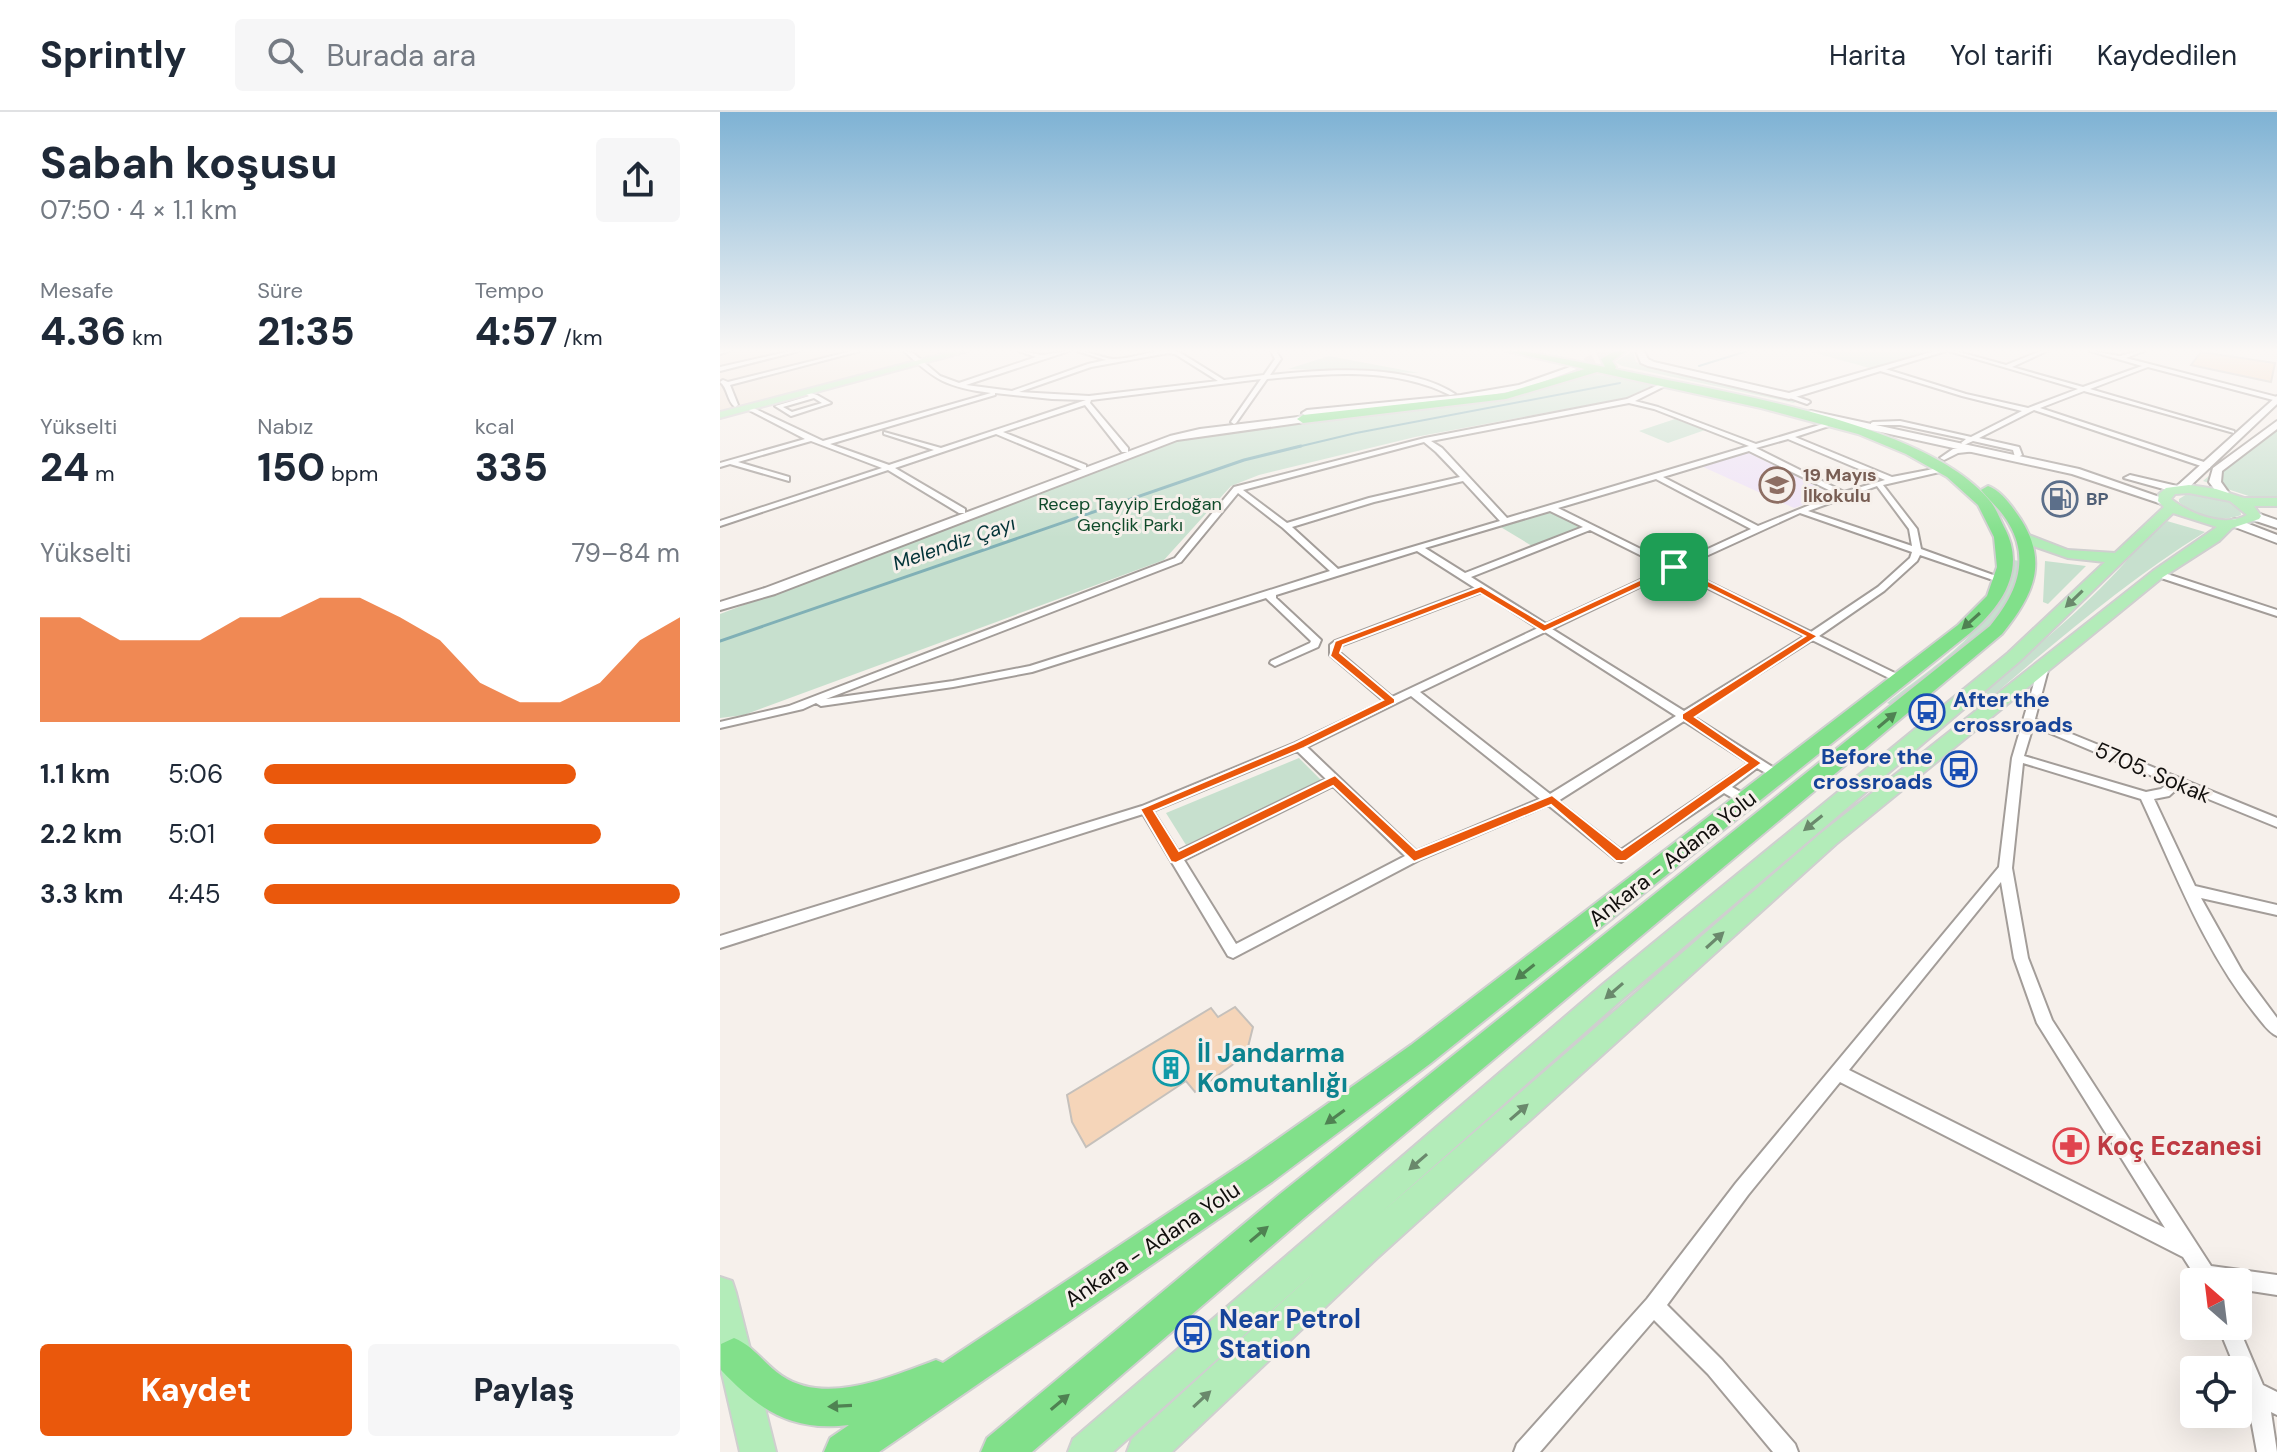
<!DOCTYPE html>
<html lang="tr">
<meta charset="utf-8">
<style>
body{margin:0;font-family:"DM Sans",sans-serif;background:#f6f6f7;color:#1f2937;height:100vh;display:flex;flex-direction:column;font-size:30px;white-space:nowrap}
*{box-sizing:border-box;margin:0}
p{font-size:26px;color:#747a83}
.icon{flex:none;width:44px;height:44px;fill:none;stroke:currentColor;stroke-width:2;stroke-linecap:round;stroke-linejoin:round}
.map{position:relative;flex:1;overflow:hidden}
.details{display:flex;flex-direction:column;background:#fff;width:720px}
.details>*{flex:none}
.needle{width:52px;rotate:332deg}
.tools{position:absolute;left:1460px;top:1156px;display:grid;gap:16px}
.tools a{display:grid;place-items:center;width:72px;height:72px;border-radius:8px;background:#fff;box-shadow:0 8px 32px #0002;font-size:40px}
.pin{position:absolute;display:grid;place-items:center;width:68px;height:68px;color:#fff;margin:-34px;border-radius:16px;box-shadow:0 4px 12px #0006}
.round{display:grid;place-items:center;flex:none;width:84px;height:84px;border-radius:8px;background:#f6f6f7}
.head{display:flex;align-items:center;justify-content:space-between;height:136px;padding:0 40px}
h1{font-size:44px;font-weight:800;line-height:60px}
.metrics{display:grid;grid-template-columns:repeat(3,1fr);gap:12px;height:136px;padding:8px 40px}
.metrics div{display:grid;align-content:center}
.metrics b{font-size:40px;font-weight:800}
.metrics small{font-size:22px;font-weight:400}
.metrics p{font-size:22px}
.chart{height:224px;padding:16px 40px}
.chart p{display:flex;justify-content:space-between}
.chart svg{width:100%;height:144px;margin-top:8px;fill:#ea580c;opacity:.7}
.button{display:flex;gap:16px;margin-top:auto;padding:16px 40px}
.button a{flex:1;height:92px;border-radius:8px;background:#ea580c;color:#fff;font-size:32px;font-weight:800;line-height:92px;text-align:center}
.button a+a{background:#f6f6f7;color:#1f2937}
ul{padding:0 40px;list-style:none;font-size:26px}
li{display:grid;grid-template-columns:128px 96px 1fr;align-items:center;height:60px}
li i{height:20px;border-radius:10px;background:#ea580c}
header{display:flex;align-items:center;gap:48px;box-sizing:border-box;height:112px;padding:0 40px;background:#fff;border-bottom:2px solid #e0e1e3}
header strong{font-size:38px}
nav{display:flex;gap:44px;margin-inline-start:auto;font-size:28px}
.search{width:560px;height:72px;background:#f6f6f7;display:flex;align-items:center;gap:20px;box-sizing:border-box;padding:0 28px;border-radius:8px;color:#747a83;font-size:30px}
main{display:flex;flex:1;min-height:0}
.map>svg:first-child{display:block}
.built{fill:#f0e4d9}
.education{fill:#eee2f7}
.green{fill:#c7e0ce}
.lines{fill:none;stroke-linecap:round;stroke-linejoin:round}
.stream-far1{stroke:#80b0b6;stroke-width:2}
.stream{stroke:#80b0b6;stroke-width:3}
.building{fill:#f5d5b9;stroke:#c5c0bb;stroke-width:2}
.secondary-tunnel{stroke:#d4ceca;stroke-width:9;stroke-dasharray:9 5;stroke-linecap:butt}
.street-casing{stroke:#a39d99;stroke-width:4}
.secondary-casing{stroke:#a39d99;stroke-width:4}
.primary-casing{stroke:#cfcfcf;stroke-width:4}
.highway-casing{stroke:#cfcfcf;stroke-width:4}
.street{fill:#fff;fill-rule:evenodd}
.secondary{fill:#fff;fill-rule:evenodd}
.primary{fill:#b3ecb9;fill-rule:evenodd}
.highway{fill:#81e08a;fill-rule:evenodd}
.oneway{fill:#6a896c}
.oneway2{fill:#4f8252}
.route{fill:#ea580c;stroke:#fff;stroke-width:2;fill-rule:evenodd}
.labels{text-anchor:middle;stroke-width:6;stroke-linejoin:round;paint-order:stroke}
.far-education-label{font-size:18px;font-weight:bold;fill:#785e54;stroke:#f6f0eb;text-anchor:start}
.far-service-label{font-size:18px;font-weight:bold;fill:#4e5e75;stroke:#f6f0eb;text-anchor:start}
.far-park-label{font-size:18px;fill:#0f4a2a;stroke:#f6f0eb}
.far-water-label{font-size:20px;font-style:italic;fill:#013237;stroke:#f6f0eb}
.transit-label{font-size:22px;font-weight:bold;fill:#164399;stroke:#f6f0eb;text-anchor:start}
.street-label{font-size:22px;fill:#110f0d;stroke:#f6f0eb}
.near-culture-label{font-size:26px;font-weight:bold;fill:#0d838f;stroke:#f6f0eb;text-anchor:start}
.near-health-label{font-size:26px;font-weight:bold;fill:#be3a42;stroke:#f6f0eb;text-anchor:start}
.near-transit-label{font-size:26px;font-weight:bold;fill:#164399;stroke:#f6f0eb;text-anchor:start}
</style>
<header>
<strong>Sprintly</strong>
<div class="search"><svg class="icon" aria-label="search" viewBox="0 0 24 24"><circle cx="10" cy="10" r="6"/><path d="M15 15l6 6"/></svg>Burada ara</div>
<nav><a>Harita</a><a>Yol tarifi</a><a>Kaydedilen</a></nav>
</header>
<main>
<section class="details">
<div class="head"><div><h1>Sabah koşusu</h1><p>07:50 · 4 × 1.1 km</p></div><a class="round"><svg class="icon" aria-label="share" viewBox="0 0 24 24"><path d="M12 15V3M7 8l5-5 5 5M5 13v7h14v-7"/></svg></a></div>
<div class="metrics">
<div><p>Mesafe</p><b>4.36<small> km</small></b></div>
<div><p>Süre</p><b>21:35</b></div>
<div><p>Tempo</p><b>4:57<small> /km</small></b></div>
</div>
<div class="metrics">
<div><p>Yükselti</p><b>24<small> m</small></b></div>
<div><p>Nabız</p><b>150<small> bpm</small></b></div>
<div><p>kcal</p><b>335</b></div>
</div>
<div class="chart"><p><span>Yükselti</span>79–84 m</p>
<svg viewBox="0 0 160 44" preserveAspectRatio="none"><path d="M0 44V12L10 12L20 19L30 19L40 19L50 12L60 12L70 6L80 6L90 12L100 19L110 32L120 38L130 38L140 32L150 19L160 12V44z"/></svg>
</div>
<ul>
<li><b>1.1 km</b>5:06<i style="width:75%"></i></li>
<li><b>2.2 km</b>5:01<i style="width:81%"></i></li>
<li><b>3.3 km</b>4:45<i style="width:100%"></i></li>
</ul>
<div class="button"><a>Kaydet</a><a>Paylaş</a></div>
</section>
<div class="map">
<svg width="1557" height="1340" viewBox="0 0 1557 1340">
<rect width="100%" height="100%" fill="#f6f0eb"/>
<path class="built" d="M0,239h245l-245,67z"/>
<path class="education" d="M1027,340l45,22 40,21 -38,13 -93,-42z"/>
<path class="green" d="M913,239l3,11 15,7 146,31 -3,3 -172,-37 -7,-4z
M1088,239h123l-58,18z
M609,244l90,17 -131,-4z
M870,261l64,12 -29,13 -210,39 -156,38 -28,11 -67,74 -420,155 -24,3v-104l466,-178 272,-30 79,-15z
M955,307l30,11 -37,13 -29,-12z
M1557,314v75l-7,2 -67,-22 61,-52z
M1467,382l39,6 14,7 1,8c-19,8 -47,1 -62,-13v-3z
M827,399l34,16 -49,19 -33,-20z
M1440,407l45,13c-82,51 -157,116 -230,179l-9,-5c67,-57 142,-114 194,-187z
M1294,448l11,2 -19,56 -112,88 -7,-3c49,-39 113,-77 127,-143z
M1325,449l41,5 -38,38 -5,-2z
M579,646l22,22 -135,65 -20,-32z"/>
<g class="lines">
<path class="stream-far1" d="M979,254l48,-15
M573,336l63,-15 264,-50"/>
<path class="stream" d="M0,529l524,-181 57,-14"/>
</g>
<path class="building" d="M1481,240l74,11 -4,19 -80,-17z
M515,895l18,20 -7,28 -51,37 -9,-11 -100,66 -14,-25 -5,-27 144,-87 7,9z"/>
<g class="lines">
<path class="secondary-tunnel" d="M853,257l35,-18"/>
<defs>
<path id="street" d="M0,239h9l-9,3z
M71,239h8l-79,20v-4z
M132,239h8l-130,34 8,20 -3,2c-8,-6 -7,-19 -15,-25l3,-2 5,2z
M184,239l9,2 27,23 19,7 77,-26 -17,-6 23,4 27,-4 -103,34 46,6 76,-27 18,-4 -29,-9c12,0 27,8 37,8 22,0 42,-12 65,-7l45,28 40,-5 11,-16 -4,-8h5l5,8 -11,16c54,-6 139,-12 185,19l-5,1c-55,-28 -123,-22 -183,-16l-31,44 -2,1 -3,-2 30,-43 -170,21 -1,3 38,45v4h-6l-37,-47 -82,27 83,33v4h-6l-84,-35 -101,34 70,41v4h-6l-71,-43 -168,56v-5l162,-53 -71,-27 -73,21 51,15v4l-59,-17 -10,3v-4l85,-24 -60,-31v-2h4l74,35 168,-48c-45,-6 -56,-13 -87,-42zM448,241l7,1 43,27 -129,15 -70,-4 72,-25zM275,281l57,6 34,1 -145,48 -57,-16v2l50,16 -45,15 -59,-21 165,-49z
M1229,239h6l51,14 35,-14h6l-35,16 71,20 59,-21 -52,-15 30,5 18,-5h6l-18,7 151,39v4l-129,-34 -58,22 144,42v2l-150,-42 -44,17 170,56v4h-3l-173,-58 -55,28 40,9 3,8 -4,2h-3l-2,-7 -40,-9 -9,4 -3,-2 5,-4 -66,-14h-29v-2l2,-1 27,-1 71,16 51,-26 -60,-15 -85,-26 2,-3 87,27 62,14 50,-19z
M945,270l2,3 -32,16 23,6 98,37 80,-24 3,2 -1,1 -43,14 97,40 52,-10v4l-61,14 34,44 4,20 86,31 -5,3 -3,-1 -79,-27 -3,6 -33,30 -65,45 84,41 1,2 -1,2h-8l-83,-41 -120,76 90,57 2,3 -6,4 -21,-12 -25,19 19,11 2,3 -2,3h-8l-19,-11 -103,69 -5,-2 -68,-55 -129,55 -186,98 -5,-2 -85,-142 -423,134v-12l422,-130 153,-63 89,-42 -54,-46v-10l5,-4 140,-53 -58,-37 -141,44v3l45,42 -3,7 -43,19 -5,-3 1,-2 39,-18 1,-2 -45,-43 -234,74 -79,15 -132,19 -5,-3 -13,6 -83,19v-6l69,-16 386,-148 59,-71 191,-49 202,-39zM909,291l25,6 95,37 -242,72 -65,-70 -11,-7zM1068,327l97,41 -41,12 -88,-44zM704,330l12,10 24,25 -91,21 -82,25 -44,-33zM1029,339l88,43 -79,32 -95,-49zM936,367l95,50 -78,36 -115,-57zM743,369l37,40 -162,48 -46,-42 82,-25zM1157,374l32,43 3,17 -104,-35zM518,381l45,35 47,43 -300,95 -77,15 -127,18 355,-137zM830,399l33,16 -118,46 -40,-25zM1080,401l112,39 -2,6 -32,29 -67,45 -131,-64zM870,418l76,38 -120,56 -75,-47zM953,459l132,65 -121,75 -132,-82zM762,480l56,36 -146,69 -53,-45v-4l4,-3zM825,520l131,84 -126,78 -130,-102zM691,584l129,103 -124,52 -109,-104zM964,609l65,42 -128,87 -63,-49zM577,639l29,28 -148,72 -25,-40zM613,674l72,70 -169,88 -52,-84z
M84,279l13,4 14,8 -40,13 -16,-10 34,-10 -5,-3zM94,286l8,5 -30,9 -9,-5z
M1069,282l20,7 1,1 -3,2 -20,-7 -1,-1z
M1253,335h3v4l-18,2 -14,7 -4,-2 13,-9z
M1438,459l119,39v6l-122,-40v-4z
M1324,551l5,3 -14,53 242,99v9l-98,-40 -10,9 -15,3 41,87 82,19v10l-76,-17 41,73 35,47v18c-9,-4 -15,-14 -21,-21 -52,-64 -81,-143 -115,-216l-118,-36 -11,105 16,90 24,62 159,246 66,9v20l-39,-6v-7h-39l-16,-25 -343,-175 -92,113 -81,110 55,55 73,84 3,8h-25l-65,-78 -54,-54 -114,132h-26l3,-8 130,-145 89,-116 263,-316 13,-109 27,-92zM1313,614l136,57 -8,6 -15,3 -122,-36zM1281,770l13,76 23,65 128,205 -316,-158z
M1498,1214h20l25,59 14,7v23l-6,-3 6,40h-20l-11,-60 -8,-22h-2z"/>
<path id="secondary" d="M916,239h8l4,8 6,3 135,31 146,-42h11l-157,48 -141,-33 -7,-3z
M850,255l7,2 -53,20 -76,14 -5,-3 -122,14 3,3 -5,3 -142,20 -402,154 -55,16v-8l45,-14 405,-152 30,-7 106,-13 -4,-3 5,-3 154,-15 58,-10z
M1557,284v8l-92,87 -7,2 -54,-15 6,-3 47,11z
M1091,299l268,58 92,32 -6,4 -93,-31 -264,-58v-4z
M1557,309v8l-55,42 -1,11 10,14 -10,2 -12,-16 4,-14z
M1534,400l23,8v8l-27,-9 -2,-3z
M1516,407l41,16v8l-45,-17v-6z"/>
<path id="primary" d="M234,239h14l-248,67v-6z
M1469,373l27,4 28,9h33v8h-23l7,10 -2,3 -27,9 -13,13 -56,36 -327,267 -460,415 -204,193h-45l5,-13 184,-168 -203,181h-45l5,-13 529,-454 406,-332 97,-91 -37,-4 -49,-17v-6h10l39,15 47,3 49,-46 -6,-6 1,-7 7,-6zM1469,381l41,8 17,14c-23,13 -57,-1 -76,-16l4,-5zM1453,401l44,14 -64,44 -333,263 -438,378 238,-211 400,-340z
M0,1165l12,4 4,12 40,159h-36l-20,-87z"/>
<path id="highway" d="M786,239h18l81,16 -4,-8 14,-8h11l-14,10 4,6 -1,2c99,22 310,52 375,132 6,7 10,18 14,26 23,42 -2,79 -34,106l-539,430 -159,119 -393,270h-55l6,-14 19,-13c-58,7 -90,-15 -128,-55v-26l13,-6c20,8 30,26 48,38 45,30 110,0 154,-16l7,3 305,-203 163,-115 547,-420 29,-29 10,-29 -3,-30 -16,-32 -31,-28 -41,-23 -48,-20 -97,-26 -164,-36 -91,27 -203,24 -6,-4 6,-4 202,-22 80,-24z
M1268,374c11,4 20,15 27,25 35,47 21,81 -13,123l-698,584 -272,234h-51l6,-14 293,-244 710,-568c25,-30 41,-65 19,-102 -7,-13 -19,-23 -28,-34z"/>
</defs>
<use href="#street" class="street-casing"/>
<use href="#secondary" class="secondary-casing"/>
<use href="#primary" class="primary-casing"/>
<use href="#highway" class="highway-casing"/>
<use href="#street" class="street"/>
<use href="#secondary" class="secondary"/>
<use href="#primary" class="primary"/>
<use href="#highway" class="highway"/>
</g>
<defs><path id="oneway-solid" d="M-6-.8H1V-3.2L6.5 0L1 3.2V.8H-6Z" transform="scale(2)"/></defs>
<g class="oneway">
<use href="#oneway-solid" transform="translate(1354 487) rotate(136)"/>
<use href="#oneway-solid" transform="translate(1093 711) rotate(141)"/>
<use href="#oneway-solid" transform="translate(995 828) rotate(-42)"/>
<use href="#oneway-solid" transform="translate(894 879) rotate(139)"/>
<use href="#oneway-solid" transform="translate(799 1000) rotate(-41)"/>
<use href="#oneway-solid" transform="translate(698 1050) rotate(139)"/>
<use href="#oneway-solid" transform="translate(482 1287) rotate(-43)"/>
</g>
<g class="oneway2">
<use href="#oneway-solid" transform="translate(1251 509) rotate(138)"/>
<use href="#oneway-solid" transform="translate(1167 608) rotate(-40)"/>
<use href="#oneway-solid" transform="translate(805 860) rotate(142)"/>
<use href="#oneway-solid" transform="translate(615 1005) rotate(144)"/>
<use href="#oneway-solid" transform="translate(539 1122) rotate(-40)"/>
<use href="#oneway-solid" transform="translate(340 1290) rotate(-40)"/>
<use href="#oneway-solid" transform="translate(120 1294) rotate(177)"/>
</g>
<linearGradient id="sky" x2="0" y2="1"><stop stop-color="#7eb2d4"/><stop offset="0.56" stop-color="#fbf8f6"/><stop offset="1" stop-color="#fbf8f6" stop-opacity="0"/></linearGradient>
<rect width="1557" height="426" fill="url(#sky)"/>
<path class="route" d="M954,452l144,72 -123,81 67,46 -136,98h-10l-65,-56 -137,57 -81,-76 -157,77 -5,-1 -31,-53 155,-66 88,-43 -53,-44 5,-15 146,-55 64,38zM954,459l131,65 -123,78v5l65,44 -125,87 -70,-55 -136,55 -81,-75 -156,76 -25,-40 150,-63 91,-45v-4l-55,-46 3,-8 137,-52 64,39z"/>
<defs>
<symbol id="school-ring" viewBox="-11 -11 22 22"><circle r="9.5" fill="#f6f0eb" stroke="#8d6e63" stroke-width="1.5"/><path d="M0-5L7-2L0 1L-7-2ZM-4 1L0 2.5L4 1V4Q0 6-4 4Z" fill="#8d6e63"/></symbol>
<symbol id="fuel-ring" viewBox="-11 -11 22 22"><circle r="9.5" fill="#f6f0eb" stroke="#5c6f8a" stroke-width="1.5"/><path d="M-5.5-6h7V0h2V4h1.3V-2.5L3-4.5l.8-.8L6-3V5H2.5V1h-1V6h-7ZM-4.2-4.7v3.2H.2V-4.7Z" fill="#5c6f8a"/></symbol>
<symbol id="bus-ring" viewBox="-11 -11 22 22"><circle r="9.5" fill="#f6f0eb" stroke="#1a4fb4" stroke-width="1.5"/><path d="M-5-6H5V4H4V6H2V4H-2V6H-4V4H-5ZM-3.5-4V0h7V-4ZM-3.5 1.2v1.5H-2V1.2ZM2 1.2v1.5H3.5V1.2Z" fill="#1a4fb4"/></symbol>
<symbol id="building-ring" viewBox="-11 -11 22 22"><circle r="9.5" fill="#f6f0eb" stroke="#0f9aa8" stroke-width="1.5"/><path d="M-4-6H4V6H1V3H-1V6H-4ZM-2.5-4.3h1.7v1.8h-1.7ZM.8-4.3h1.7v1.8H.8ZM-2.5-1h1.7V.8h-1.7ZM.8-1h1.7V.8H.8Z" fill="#0f9aa8"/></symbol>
<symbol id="pharmacy-ring" viewBox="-11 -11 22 22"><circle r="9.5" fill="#f6f0eb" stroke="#e0444e" stroke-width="1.5"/><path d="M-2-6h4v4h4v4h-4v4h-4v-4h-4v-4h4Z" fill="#e0444e"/></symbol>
</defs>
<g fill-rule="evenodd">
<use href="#school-ring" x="1037" y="353" width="40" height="40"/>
<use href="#fuel-ring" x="1320" y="367" width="40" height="40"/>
<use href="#bus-ring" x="1187" y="580" width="40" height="40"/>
<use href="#bus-ring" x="1219" y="637" width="40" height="40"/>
<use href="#building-ring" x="431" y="936" width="40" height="40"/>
<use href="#pharmacy-ring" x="1331" y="1014" width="40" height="40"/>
<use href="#bus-ring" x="453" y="1202" width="40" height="40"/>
</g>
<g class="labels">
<g class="far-education-label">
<text x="1083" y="369">19 Mayıs<tspan x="1083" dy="21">İlkokulu</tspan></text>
</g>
<g class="far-service-label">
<text x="1366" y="393">BP</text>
</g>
<g class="far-park-label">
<text x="410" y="398">Recep Tayyip Erdoğan<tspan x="410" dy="21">Gençlik Parkı</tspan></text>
</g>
<g class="far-water-label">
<text transform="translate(234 431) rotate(-19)" y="7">Melendiz Çayı</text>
</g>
<g class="transit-label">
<text x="1233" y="595">After the<tspan x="1233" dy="25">crossroads</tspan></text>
<text x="1213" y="652" text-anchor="end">Before the<tspan x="1213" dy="25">crossroads</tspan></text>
</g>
<g class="street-label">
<text transform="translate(1433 660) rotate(23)" y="8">5705. Sokak</text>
<text transform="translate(952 746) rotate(-38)" y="8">Ankara - Adana Yolu</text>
<text transform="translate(432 1132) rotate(-34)" y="8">Ankara - Adana Yolu</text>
</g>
<g class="near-culture-label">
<text x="477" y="950">İl Jandarma<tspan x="477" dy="30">Komutanlığı</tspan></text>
</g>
<g class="near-health-label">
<text x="1377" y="1043">Koç Eczanesi</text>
</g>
<g class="near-transit-label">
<text x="499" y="1216">Near Petrol<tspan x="499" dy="30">Station</tspan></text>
</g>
</g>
</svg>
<div class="tools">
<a><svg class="needle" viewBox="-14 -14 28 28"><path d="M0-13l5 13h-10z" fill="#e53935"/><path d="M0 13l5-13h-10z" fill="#747a83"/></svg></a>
<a><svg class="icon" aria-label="locate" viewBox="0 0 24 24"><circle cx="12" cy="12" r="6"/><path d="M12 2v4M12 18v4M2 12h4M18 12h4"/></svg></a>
</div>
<div class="pin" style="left:954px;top:455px;background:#1e9e55"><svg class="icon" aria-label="arrive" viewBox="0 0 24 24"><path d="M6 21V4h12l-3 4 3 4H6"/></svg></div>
</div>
</main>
